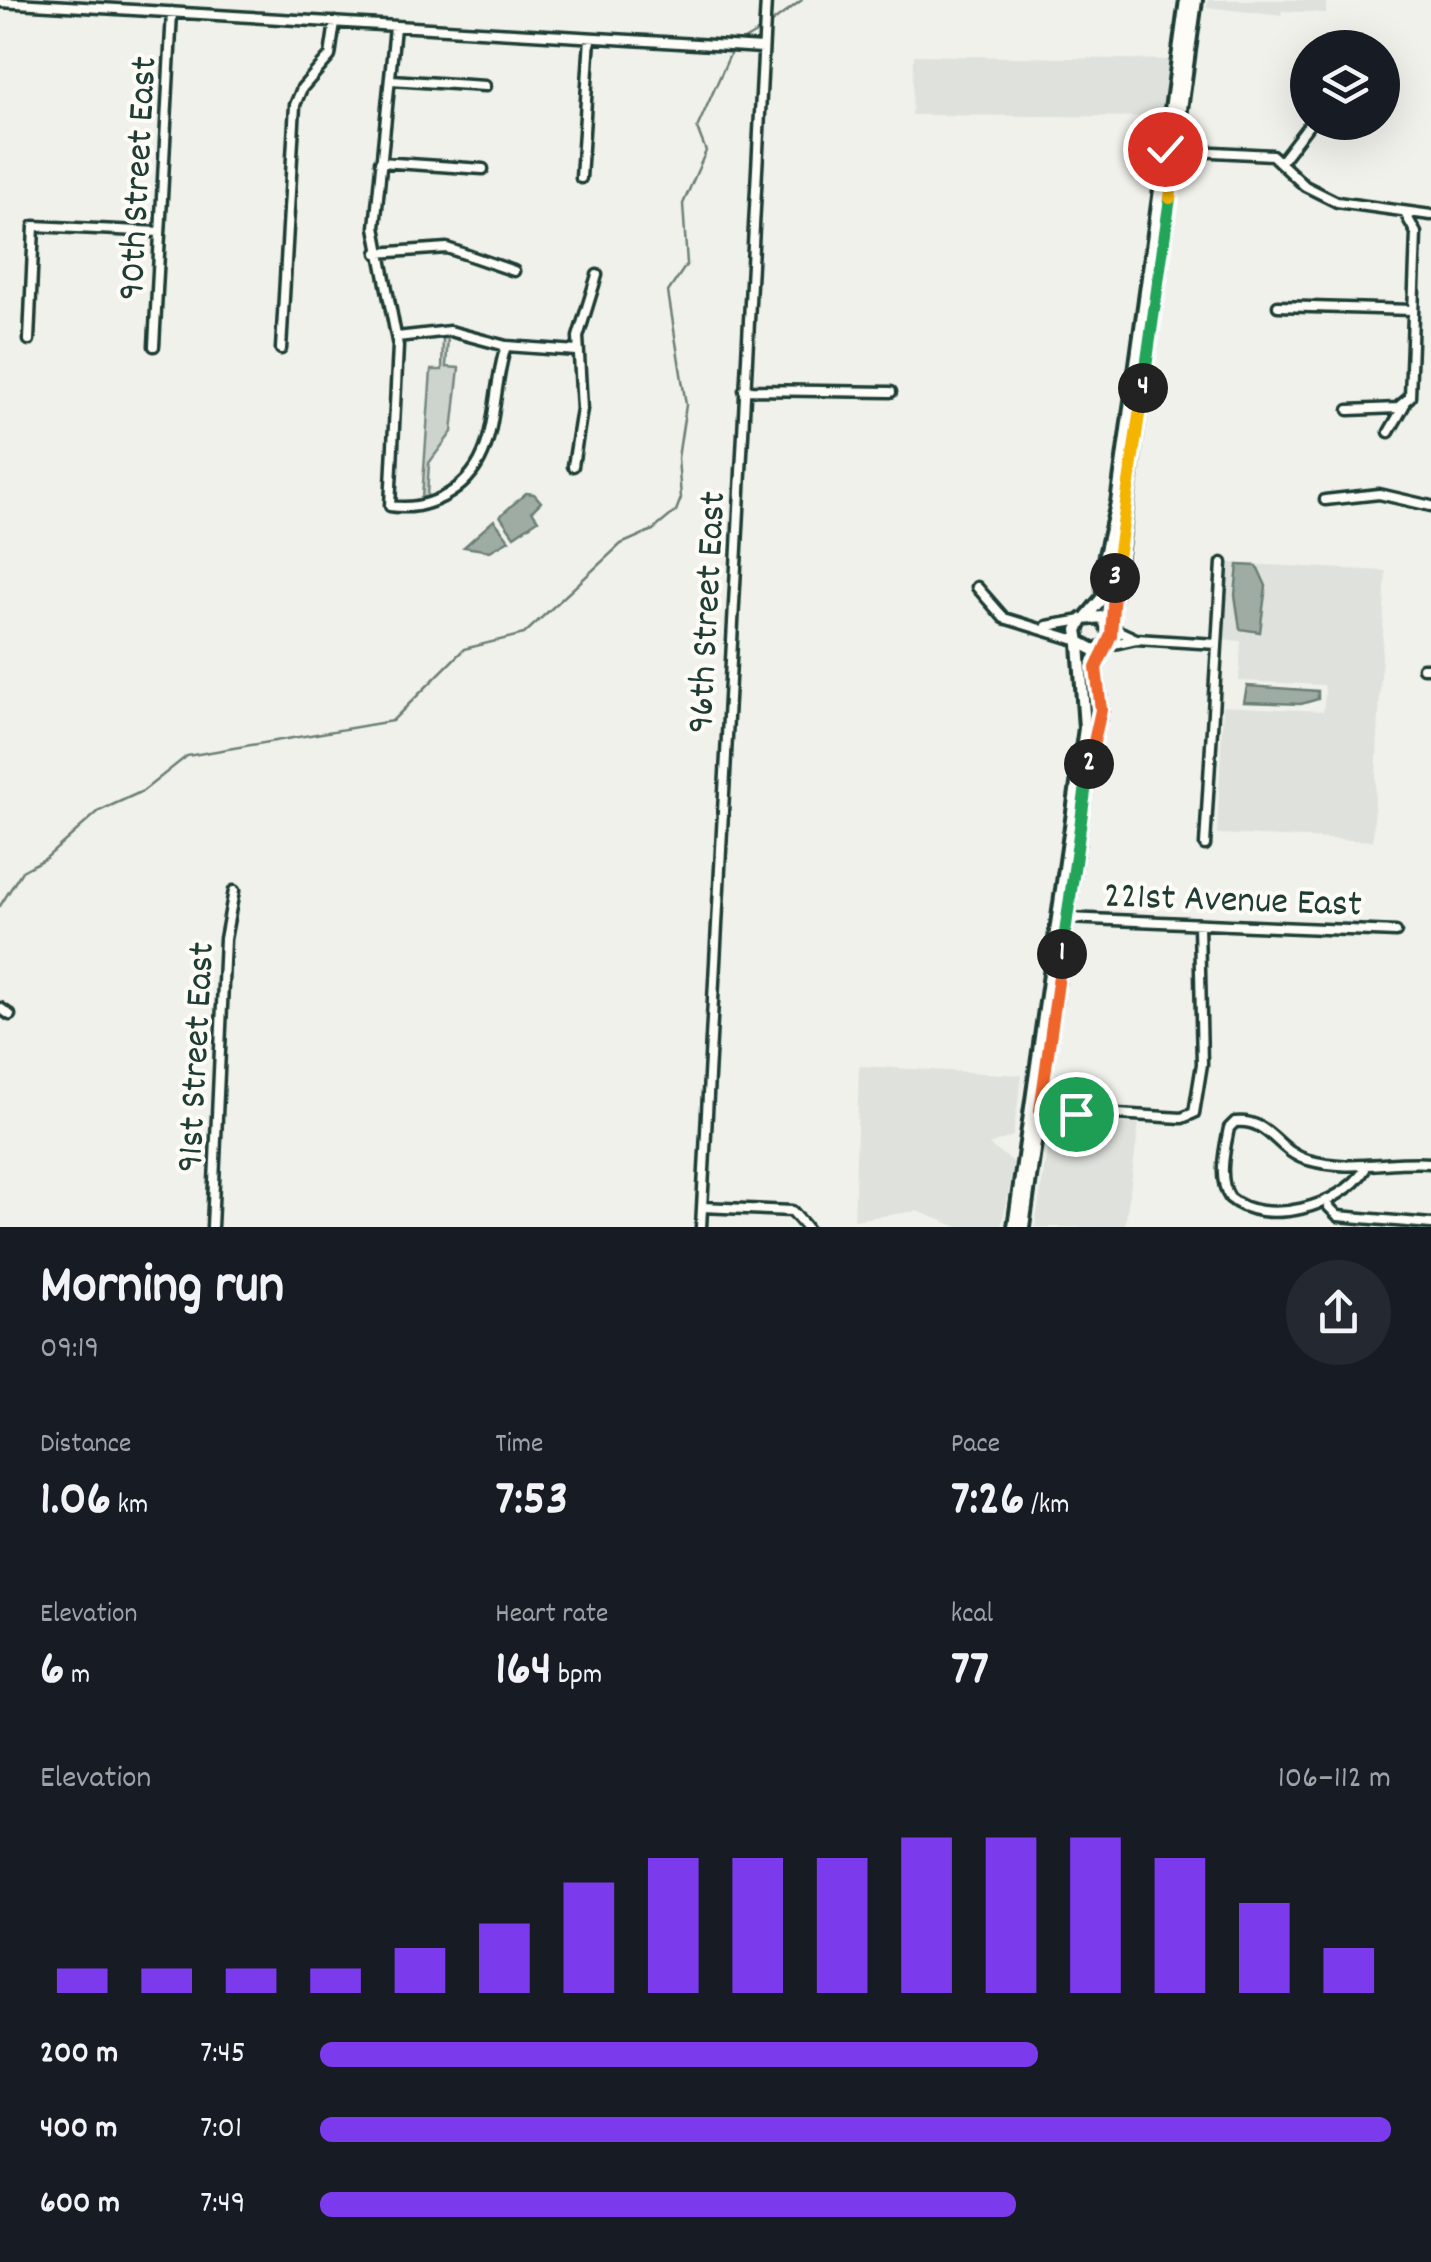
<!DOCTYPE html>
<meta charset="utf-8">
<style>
body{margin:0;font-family:Dekko,sans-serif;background:#242831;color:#f1f3f6;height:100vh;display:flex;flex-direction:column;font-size:38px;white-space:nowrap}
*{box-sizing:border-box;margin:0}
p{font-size:32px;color:#9ea1a6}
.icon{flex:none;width:55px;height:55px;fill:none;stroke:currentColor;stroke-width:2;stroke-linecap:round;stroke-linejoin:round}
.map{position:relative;height:1227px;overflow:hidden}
.drawer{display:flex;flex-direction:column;background:#171b24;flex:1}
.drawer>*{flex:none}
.tools{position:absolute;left:1290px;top:30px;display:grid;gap:20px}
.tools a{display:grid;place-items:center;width:110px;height:110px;border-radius:50%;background:#171b24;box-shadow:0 10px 40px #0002;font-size:50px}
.pin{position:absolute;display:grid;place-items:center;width:85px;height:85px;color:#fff;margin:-42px;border:5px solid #fff;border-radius:50%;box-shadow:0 2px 10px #0007}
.km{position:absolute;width:50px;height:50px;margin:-25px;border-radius:50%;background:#222;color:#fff;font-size:28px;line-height:50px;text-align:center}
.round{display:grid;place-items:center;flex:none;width:105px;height:105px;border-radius:52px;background:#242831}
.summary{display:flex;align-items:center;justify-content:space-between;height:170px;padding:0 40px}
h1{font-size:55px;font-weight:700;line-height:75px}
.stats{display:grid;grid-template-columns:repeat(3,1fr);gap:15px;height:170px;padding:10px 40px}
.stats div{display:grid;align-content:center}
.stats b{font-size:50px;font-weight:700}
.stats small{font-size:28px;font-weight:400}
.stats p{font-size:28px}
.chart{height:280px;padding:20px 40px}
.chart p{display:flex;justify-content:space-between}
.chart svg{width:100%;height:180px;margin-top:10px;stroke:#7c3aed;stroke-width:6}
ul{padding:0 40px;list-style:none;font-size:32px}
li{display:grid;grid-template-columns:160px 120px 1fr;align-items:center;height:75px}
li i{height:25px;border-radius:12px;background:#7c3aed}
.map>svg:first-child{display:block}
.built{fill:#dfe2dc}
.green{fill:#cdd3cd;stroke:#768880;stroke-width:2.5}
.water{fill:#9faca4;stroke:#6c8077;stroke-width:2.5}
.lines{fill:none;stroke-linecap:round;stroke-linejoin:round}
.stream{stroke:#6c8077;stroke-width:2.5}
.minor-casing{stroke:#1f3d34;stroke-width:15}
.major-casing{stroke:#1f3d34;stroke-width:18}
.minor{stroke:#fdfcf7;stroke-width:8}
.major{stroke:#fdfcf7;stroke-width:10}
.split-1-casing{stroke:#fff;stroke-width:20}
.split-2-casing{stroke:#fff;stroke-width:20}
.split-3-casing{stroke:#fff;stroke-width:20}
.split-4-casing{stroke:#fff;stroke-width:20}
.split-5-casing{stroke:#fff;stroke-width:20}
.split-6-casing{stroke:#fff;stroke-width:20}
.split-1{stroke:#f0652b;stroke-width:12}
.split-2{stroke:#22a559;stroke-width:12}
.split-3{stroke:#f0652b;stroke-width:12}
.split-4{stroke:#f5b400;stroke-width:12}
.split-5{stroke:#22a559;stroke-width:12}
.split-6{stroke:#f5b400;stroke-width:12}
.labels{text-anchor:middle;stroke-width:8;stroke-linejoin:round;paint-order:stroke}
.street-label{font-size:38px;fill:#1f3d34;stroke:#fdfcf7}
</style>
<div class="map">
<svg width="1431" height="1227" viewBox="0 0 1431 1227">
<rect width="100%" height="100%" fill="#f0f1eb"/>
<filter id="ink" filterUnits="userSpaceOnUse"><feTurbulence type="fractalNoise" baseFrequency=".01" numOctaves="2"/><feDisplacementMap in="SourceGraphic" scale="20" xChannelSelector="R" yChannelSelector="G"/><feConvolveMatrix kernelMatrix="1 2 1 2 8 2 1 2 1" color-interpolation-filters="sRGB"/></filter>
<g filter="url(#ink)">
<path class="built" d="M1208,0h118v13l-44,-2 -1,5 -74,-9z
M914,55l260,5 -10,57 -252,-2z
M1228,563l158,8 -13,270 -156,-7 6,-128 100,5 2,-18 -1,-8 -85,-4 2,-40 -17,-1z
M859,1066l163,9 -9,61 -24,9 26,18 -14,64h-43l-41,-16 -63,9z
M1052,1121l87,3 -14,103h-90z"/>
<path class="green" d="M443,337h5l-2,30 13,1 -7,64 -23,31 -2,33 -5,2 9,-128h11z"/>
<path class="water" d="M526,493l8,1 7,8 -9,9 6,9 -24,16 -14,-20z
M494,520l15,20 -19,11 -26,-4z
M1238,565l19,1 9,20 -6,46 -20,-3 -5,-34z
M1247,686l71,5v8l-17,5 -57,-2z"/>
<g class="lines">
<path class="stream" d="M767,26l35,-26
M737,44l24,-14
M0,906l22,-35 24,-13 53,-47 44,-20 44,-35 205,-35 72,-72 60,-15 97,-90 32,-14 23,-19 5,-13 -3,-40 8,-53 -18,-113 19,-28 -4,-60 23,-53 -9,-23 35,-78"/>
<defs>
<path id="minor" d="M0,2l763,46
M395,27l-20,200 23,119 -8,160c20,3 35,0 53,-9 60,-32 45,-96 63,-151
M391,80l94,6
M1175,150l97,5 33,31 32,16 94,13
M1282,160l29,-38
M380,162l103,7
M581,178l9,-140
M377,253l70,-5 67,23
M1278,306l134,4
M397,337l53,-6 56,15 71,5
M29,340l5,-114 126,6
M154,346l18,-334
M281,349l14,-244 7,-17 28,-32 5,-34
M744,390l147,2
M1349,410l48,-2 13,-11 6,-164 -11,-20
M1389,432l15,-26
M573,466l9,-57 -4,-72 19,-62
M1325,500l54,-6 52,12
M977,587l27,31 75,23
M1047,626l35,-6
M1136,639l81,5
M1105,646l31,-7 -26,-12
M1423,668h8
M1205,845l17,-282
M1067,918l329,14
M0,1008l10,7
M1035,1109l147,9 12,-5 8,-49 -3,-140
M1365,1169c-23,38 -101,58 -135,29 -13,-18 -5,-50 -1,-70l6,-6c35,-4 42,30 73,38 42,12 80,0 123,3
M702,1207l90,4 14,16
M1329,1207l9,9 93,8
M212,1227l13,-288 9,-48
M701,1227l65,-1227"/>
<path id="major" d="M1087,616l16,-19 -1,-29 15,-65 69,-503
M1110,627l86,-627
M1014,1227l71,-499 -6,-84
M1023,1227l67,-469 11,-48 -5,-42 15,-33 -9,-18 -19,2 -6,11 2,12 15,8 11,-4"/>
</defs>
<use href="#minor" class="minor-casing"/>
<use href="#major" class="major-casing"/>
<use href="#minor" class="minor"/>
<use href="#major" class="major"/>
</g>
</g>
<g class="lines" filter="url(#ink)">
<defs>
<path id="split-1" d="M1062,954l-22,156 36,4"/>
<path id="split-2" d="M1062,954l27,-190"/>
<path id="split-3" d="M1089,764l12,-54 -5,-42 15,-33 4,-57"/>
<path id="split-4" d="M1115,578l28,-190"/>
<path id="split-5" d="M1143,388l27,-190"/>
<path id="split-6" d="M1165,149l11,2 -6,47"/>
</defs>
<use href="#split-1" class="split-1-casing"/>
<use href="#split-2" class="split-2-casing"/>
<use href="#split-3" class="split-3-casing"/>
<use href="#split-4" class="split-4-casing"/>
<use href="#split-5" class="split-5-casing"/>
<use href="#split-6" class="split-6-casing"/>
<use href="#split-1" class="split-1"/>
<use href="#split-2" class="split-2"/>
<use href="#split-3" class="split-3"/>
<use href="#split-4" class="split-4"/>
<use href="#split-5" class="split-5"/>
<use href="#split-6" class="split-6"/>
</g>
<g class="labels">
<g class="street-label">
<text transform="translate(135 178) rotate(-87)" y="13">90th Street East</text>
<text transform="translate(704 612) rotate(-87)" y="13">96th Street East</text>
<text transform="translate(1233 897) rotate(2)" y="13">221st Avenue East</text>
<text transform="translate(193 1057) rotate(-87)" y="13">91st Street East</text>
</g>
</g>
</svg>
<div class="tools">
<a><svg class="icon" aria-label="layers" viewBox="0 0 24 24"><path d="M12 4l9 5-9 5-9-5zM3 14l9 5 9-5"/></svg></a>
</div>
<div class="pin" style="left:1076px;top:1114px;background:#1e9e55"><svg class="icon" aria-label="arrive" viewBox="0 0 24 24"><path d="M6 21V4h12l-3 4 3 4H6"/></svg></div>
<div class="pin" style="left:1165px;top:149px;background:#d93025"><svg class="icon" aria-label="check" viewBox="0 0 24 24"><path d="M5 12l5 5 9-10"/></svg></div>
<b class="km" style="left:1062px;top:954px">1</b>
<b class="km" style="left:1089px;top:764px">2</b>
<b class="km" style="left:1115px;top:578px">3</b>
<b class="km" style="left:1143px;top:388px">4</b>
</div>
<section class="drawer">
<div class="summary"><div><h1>Morning run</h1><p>09:19</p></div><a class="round"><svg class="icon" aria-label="share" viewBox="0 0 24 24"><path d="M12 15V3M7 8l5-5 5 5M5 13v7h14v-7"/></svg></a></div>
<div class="stats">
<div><p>Distance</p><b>1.06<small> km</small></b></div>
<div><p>Time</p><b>7:53</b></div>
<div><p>Pace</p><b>7:26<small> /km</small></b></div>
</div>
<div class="stats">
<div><p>Elevation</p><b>6<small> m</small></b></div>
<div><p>Heart rate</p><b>164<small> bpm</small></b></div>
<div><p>kcal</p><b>77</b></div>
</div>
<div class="chart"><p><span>Elevation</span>106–112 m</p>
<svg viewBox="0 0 160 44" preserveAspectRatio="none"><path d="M5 44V38M15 44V38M25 44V38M35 44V38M45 44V33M55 44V27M65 44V17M75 44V11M85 44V11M95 44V11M105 44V6M115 44V6M125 44V6M135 44V11M145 44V22M155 44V33"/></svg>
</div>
<ul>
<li><b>200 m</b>7:45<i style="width:67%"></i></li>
<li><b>400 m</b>7:01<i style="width:100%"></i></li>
<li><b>600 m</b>7:49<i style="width:65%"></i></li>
</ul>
</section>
